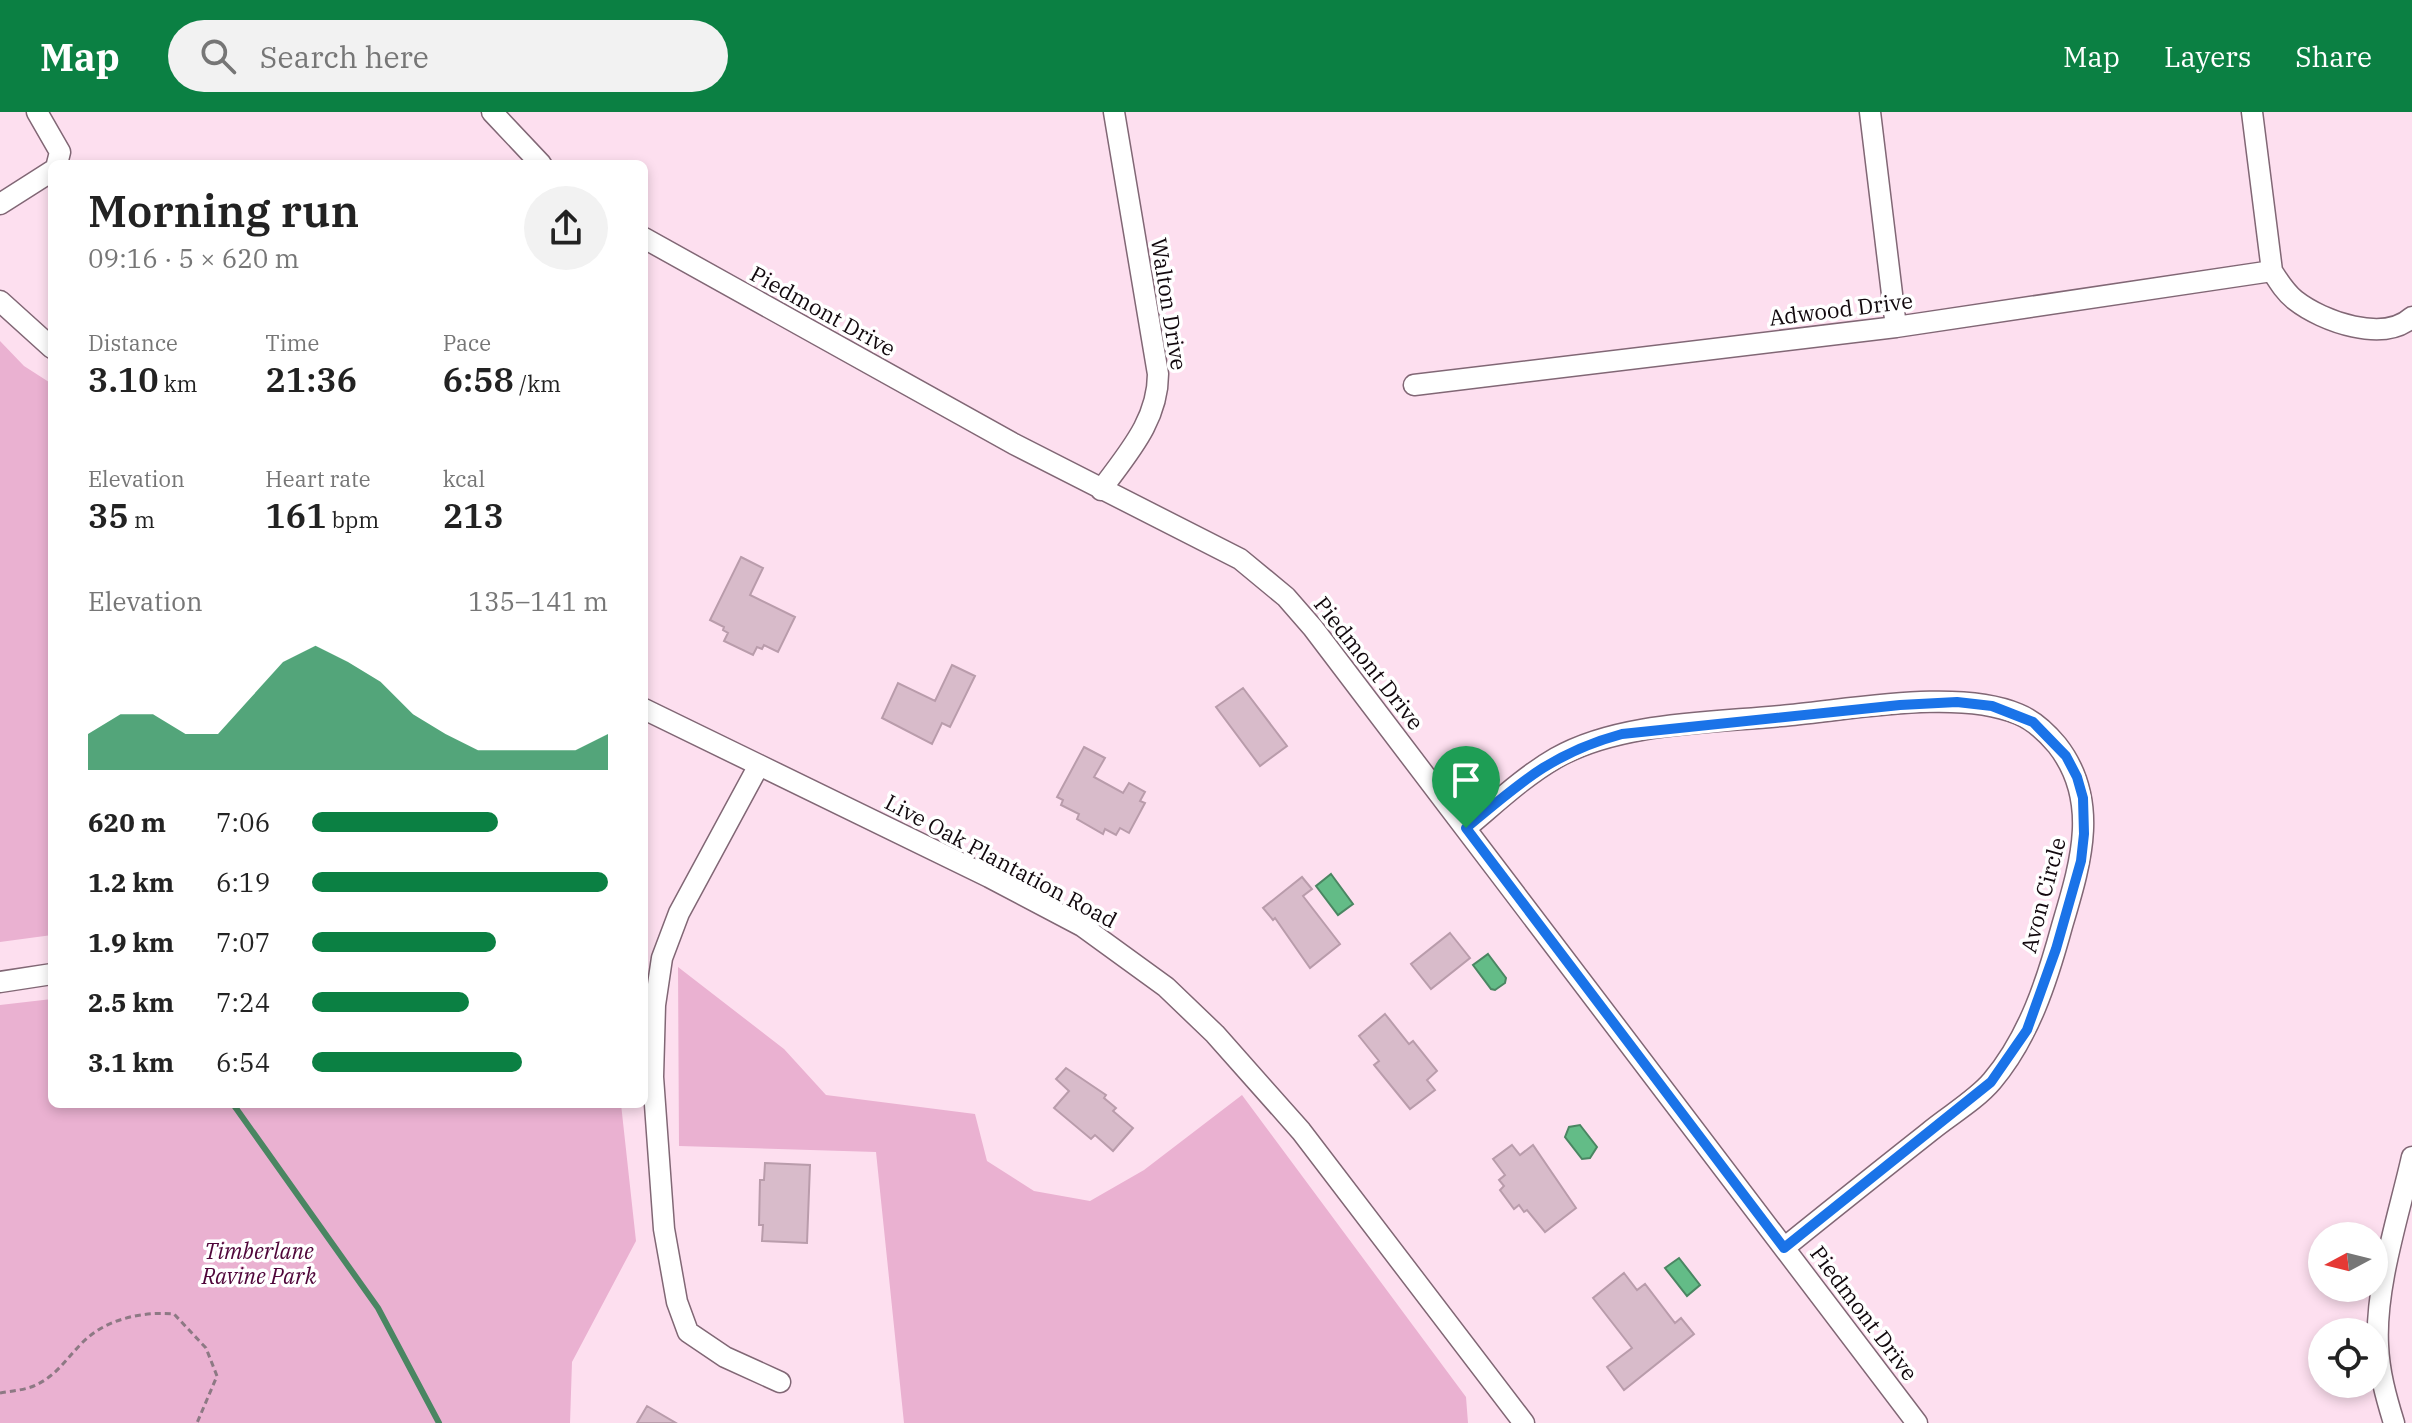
<!DOCTYPE html>
<meta charset="utf-8">
<style>
body{margin:0;font-family:"IBM Plex Serif",serif;background:#f2f2f2;color:#222;height:100vh;display:flex;flex-direction:column;font-size:30px;white-space:nowrap}
*{box-sizing:border-box;margin:0}
p{font-size:26px;color:#767676}
.icon{flex:none;width:44px;height:44px;fill:none;stroke:currentColor;stroke-width:2;stroke-linecap:round;stroke-linejoin:round}
.map{position:relative;flex:1;overflow:hidden}
.details{position:absolute;left:48px;top:48px;width:600px;height:948px;display:flex;flex-direction:column;background:#fff;border-radius:12px;box-shadow:0 4px 12px #0003}
.details>*{flex:none}
.needle{width:52px;rotate:263deg}
.controls{position:absolute;left:2308px;top:1110px;display:grid;gap:16px}
.controls a{display:grid;place-items:center;width:80px;height:80px;border-radius:50%;background:#fff;box-shadow:0 4px 12px #0003;font-size:40px}
.pin{position:absolute;display:grid;place-items:center;width:68px;height:68px;color:#fff;margin:-82px -34px;border-radius:50% 50% 50% 0;rotate:-45deg;box-shadow:0 0 8px #0007}
.pin .icon{rotate:45deg}
.round{display:grid;place-items:center;flex:none;width:84px;height:84px;border-radius:42px;background:#f2f2f2}
.headline{display:flex;align-items:center;justify-content:space-between;height:136px;padding:0 40px}
h1{font-size:44px;font-weight:600;line-height:60px}
.metrics{display:grid;grid-template-columns:repeat(3,1fr);gap:12px;height:136px;padding:8px 40px}
.metrics div{display:grid;align-content:center}
.metrics b{font-size:34px;font-weight:600}
.metrics small{font-size:22px;font-weight:400}
.metrics p{font-size:22px}
.chart{height:224px;padding:16px 40px}
.chart p{display:flex;justify-content:space-between}
.chart svg{width:100%;height:144px;margin-top:8px;fill:#0b8043;opacity:.7}
ul{padding:0 40px;list-style:none;font-size:26px}
li{display:grid;grid-template-columns:128px 96px 1fr;align-items:center;height:60px}
li i{height:20px;border-radius:10px;background:#0b8043}
header{display:flex;align-items:center;gap:48px;box-sizing:border-box;height:112px;padding:0 40px;background:#0b8043;color:#fff}
header strong{font-size:38px}
nav{display:flex;gap:44px;margin-inline-start:auto;font-size:28px}
.search{width:560px;height:72px;background:#f2f2f2;display:flex;align-items:center;gap:20px;box-sizing:border-box;padding:0 28px;border-radius:44px;color:#767676;font-size:30px}
.map>svg:first-child{display:block}
.green{fill:#eab1d1}
.water{fill:#63bc87;stroke:#4a8662;stroke-width:2}
.lines{fill:none;stroke-linecap:round;stroke-linejoin:round}
.stream{stroke:#4a8662;stroke-width:6}
.building{fill:#d8bbca;stroke:#b99cab;stroke-width:2}
.minor-casing{stroke:#816775;stroke-width:23}
.path{stroke:#8d7984;stroke-width:3;stroke-dasharray:6 4;stroke-linecap:butt}
.minor{stroke:#fff;stroke-width:20}
.route-casing{stroke:#fff;stroke-width:16}
.route{stroke:#1a73e8;stroke-width:10}
.labels{text-anchor:middle;stroke-width:7;stroke-linejoin:round;paint-order:stroke}
.street-label{font-size:22px;fill:#11080d;stroke:#fff}
.park-label{font-size:22px;font-style:italic;fill:#4f0539;stroke:#fff}
</style>
<header>
<strong>Map</strong>
<div class="search"><svg class="icon" aria-label="search" viewBox="0 0 24 24"><circle cx="10" cy="10" r="6"/><path d="M15 15l6 6"/></svg>Search here</div>
<nav><a>Map</a><a>Layers</a><a>Share</a></nav>
</header>
<div class="map">
<svg width="2412" height="1311" viewBox="0 0 2412 1311">
<rect width="100%" height="100%" fill="#fddfef"/>
<path class="green" d="M0,229l24,25 28,18v551l-52,7z
M678,855l106,82 42,46 149,19 12,47 47,30 56,10 54,-31 98,-75 224,302 2,26h-564l-28,-271 -197,-6z
M52,887v105h569l15,137 -64,121 -2,61h-570v-418z"/>
<path class="water" d="M1331,762l22,30 -15,11 -22,-29z
M1488,842l18,24 -1,5 -10,7 -4,-1 -18,-24z
M1580,1013l17,22 -7,11 -8,1 -17,-22 4,-10z
M1679,1146l21,27 -13,11 -22,-28z"/>
<g class="lines">
<path class="stream" d="M233,992l145,204 61,115"/>
</g>
<path class="building" d="M741,445l22,11 -13,27 45,22 -17,35 -14,-7 -2,4 -5,-2 -4,8 -29,-14 4,-8 -5,-3 1,-3 -14,-7z
M952,553l23,11 -25,51 -8,-4 -10,21 -50,-26 16,-35 37,18z
M1243,576l44,58 -27,20 -44,-59z
M1084,635l21,11 -11,19 29,16 6,-10 16,9 -5,9 5,2 -16,30 -9,-5 -4,7 -11,-6 -2,5 -26,-15 2,-5 -18,-9 2,-5 -6,-3z
M1302,765l10,12 -9,7 37,48 -30,24 -35,-50 -2,2 -10,-12z
M1450,821l20,25 -39,31 -20,-25z
M1385,902l24,30 4,-3 24,30 -10,9 8,10 -25,19 -36,-44 5,-4 -20,-25z
M1066,956l40,27 -2,3 12,10 -3,3 20,17 -20,23 -18,-16 -4,4 -37,-31 15,-17 -13,-12z
M1512,1033l8,10 13,-10 43,63 -31,24 -18,-22 -3,2 -5,-7 -5,4 -14,-19 4,-4 -5,-6 6,-5 -12,-16z
M765,1051l45,2 -3,78 -45,-2 1,-16h-4l1,-45h4z
M1624,1161l13,17 8,-6 30,39 6,-5 13,16 -70,56 -17,-23 25,-19 -39,-50z
M647,1294l29,17h-39z"/>
<g class="lines">
<defs>
<path id="minor" d="M37,0l23,40 -3,12
M492,0l49,52
M1870,0l26,215
M2252,0l20,159c7,11 13,21 23,29 28,22 89,43 117,17
M0,92l52,-33
M644,126l370,206 226,115 46,38 27,31 604,795
M0,189l52,47
M1414,273l482,-58 376,-56
M1101,378c26,-36 57,-69 57,-116l-44,-262
M644,597l345,168 93,49 84,61 49,47 86,97 223,292
M759,653l-80,148 -17,45 -7,47 -2,72 11,152 13,73 11,30 37,25 55,25
M1466,716c29,-24 57,-51 90,-70 65,-37 161,-35 235,-43 64,-6 168,-26 227,-1 15,6 29,19 39,31 44,56 23,120 5,181 -15,55 -33,111 -70,155 -17,20 -44,35 -64,52 -48,38 -96,76 -144,115
M0,870l52,-8
M2394,1311c-8,-26 -15,-51 -16,-78 -3,-59 21,-130 34,-188"/>
</defs>
<use href="#minor" class="minor-casing"/>
<path class="path" d="M0,1281c11,-2 26,-3 36,-8 21,-10 31,-27 46,-42 23,-24 61,-32 92,-29l32,34 11,28 -20,47"/>
<use href="#minor" class="minor"/>
</g>
<g class="lines">
<defs>
<path id="route" d="M1957,590l35,4 41,16 33,34 11,21 6,21 1,36 -3,27 -25,88 -29,81 -36,52 -207,166 -318,-420c54,-45 86,-75 156,-94l278,-29z"/>
</defs>
<use href="#route" class="route-casing"/>
<use href="#route" class="route"/>
</g>
<g class="labels">
<g class="street-label">
<text transform="translate(1169 192) rotate(81)" y="8">Walton Drive</text>
<text transform="translate(1841 197) rotate(-7)" y="8">Adwood Drive</text>
<text transform="translate(823 199) rotate(29)" y="8">Piedmont Drive</text>
<text transform="translate(1369 551) rotate(52)" y="8">Piedmont Drive</text>
<text transform="translate(1001 749) rotate(28)" y="8">Live Oak Plantation Road</text>
<text transform="translate(2043 783) rotate(-75)" y="8">Avon Circle</text>
<text transform="translate(1864 1201) rotate(53)" y="8">Piedmont Drive</text>
</g>
<g class="park-label">
<text x="259" y="1147">Timberlane<tspan x="259" dy="25">Ravine Park</tspan></text>
</g>
</g>
</svg>
<div class="controls">
<a><svg class="needle" viewBox="-14 -14 28 28"><path d="M0-13l5 13h-10z" fill="#e53935"/><path d="M0 13l5-13h-10z" fill="#767676"/></svg></a>
<a><svg class="icon" aria-label="locate" viewBox="0 0 24 24"><circle cx="12" cy="12" r="6"/><path d="M12 2v4M12 18v4M2 12h4M18 12h4"/></svg></a>
</div>
<div class="pin" style="left:1466px;top:716px;background:#1e9e55"><svg class="icon" aria-label="arrive" viewBox="0 0 24 24"><path d="M6 21V4h12l-3 4 3 4H6"/></svg></div>
<section class="details">
<div class="headline"><div><h1>Morning run</h1><p>09:16 · 5 × 620 m</p></div><a class="round"><svg class="icon" aria-label="share" viewBox="0 0 24 24"><path d="M12 15V3M7 8l5-5 5 5M5 13v7h14v-7"/></svg></a></div>
<div class="metrics">
<div><p>Distance</p><b>3.10<small> km</small></b></div>
<div><p>Time</p><b>21:36</b></div>
<div><p>Pace</p><b>6:58<small> /km</small></b></div>
</div>
<div class="metrics">
<div><p>Elevation</p><b>35<small> m</small></b></div>
<div><p>Heart rate</p><b>161<small> bpm</small></b></div>
<div><p>kcal</p><b>213</b></div>
</div>
<div class="chart"><p><span>Elevation</span>135–141 m</p>
<svg viewBox="0 0 160 44" preserveAspectRatio="none"><path d="M0 44V33L10 27L20 27L30 33L40 33L50 22L60 11L70 6L80 11L90 17L100 27L110 33L120 38L130 38L140 38L150 38L160 33V44z"/></svg>
</div>
<ul>
<li><b>620 m</b>7:06<i style="width:63%"></i></li>
<li><b>1.2 km</b>6:19<i style="width:100%"></i></li>
<li><b>1.9 km</b>7:07<i style="width:62%"></i></li>
<li><b>2.5 km</b>7:24<i style="width:53%"></i></li>
<li><b>3.1 km</b>6:54<i style="width:71%"></i></li>
</ul>
</section>
</div>
